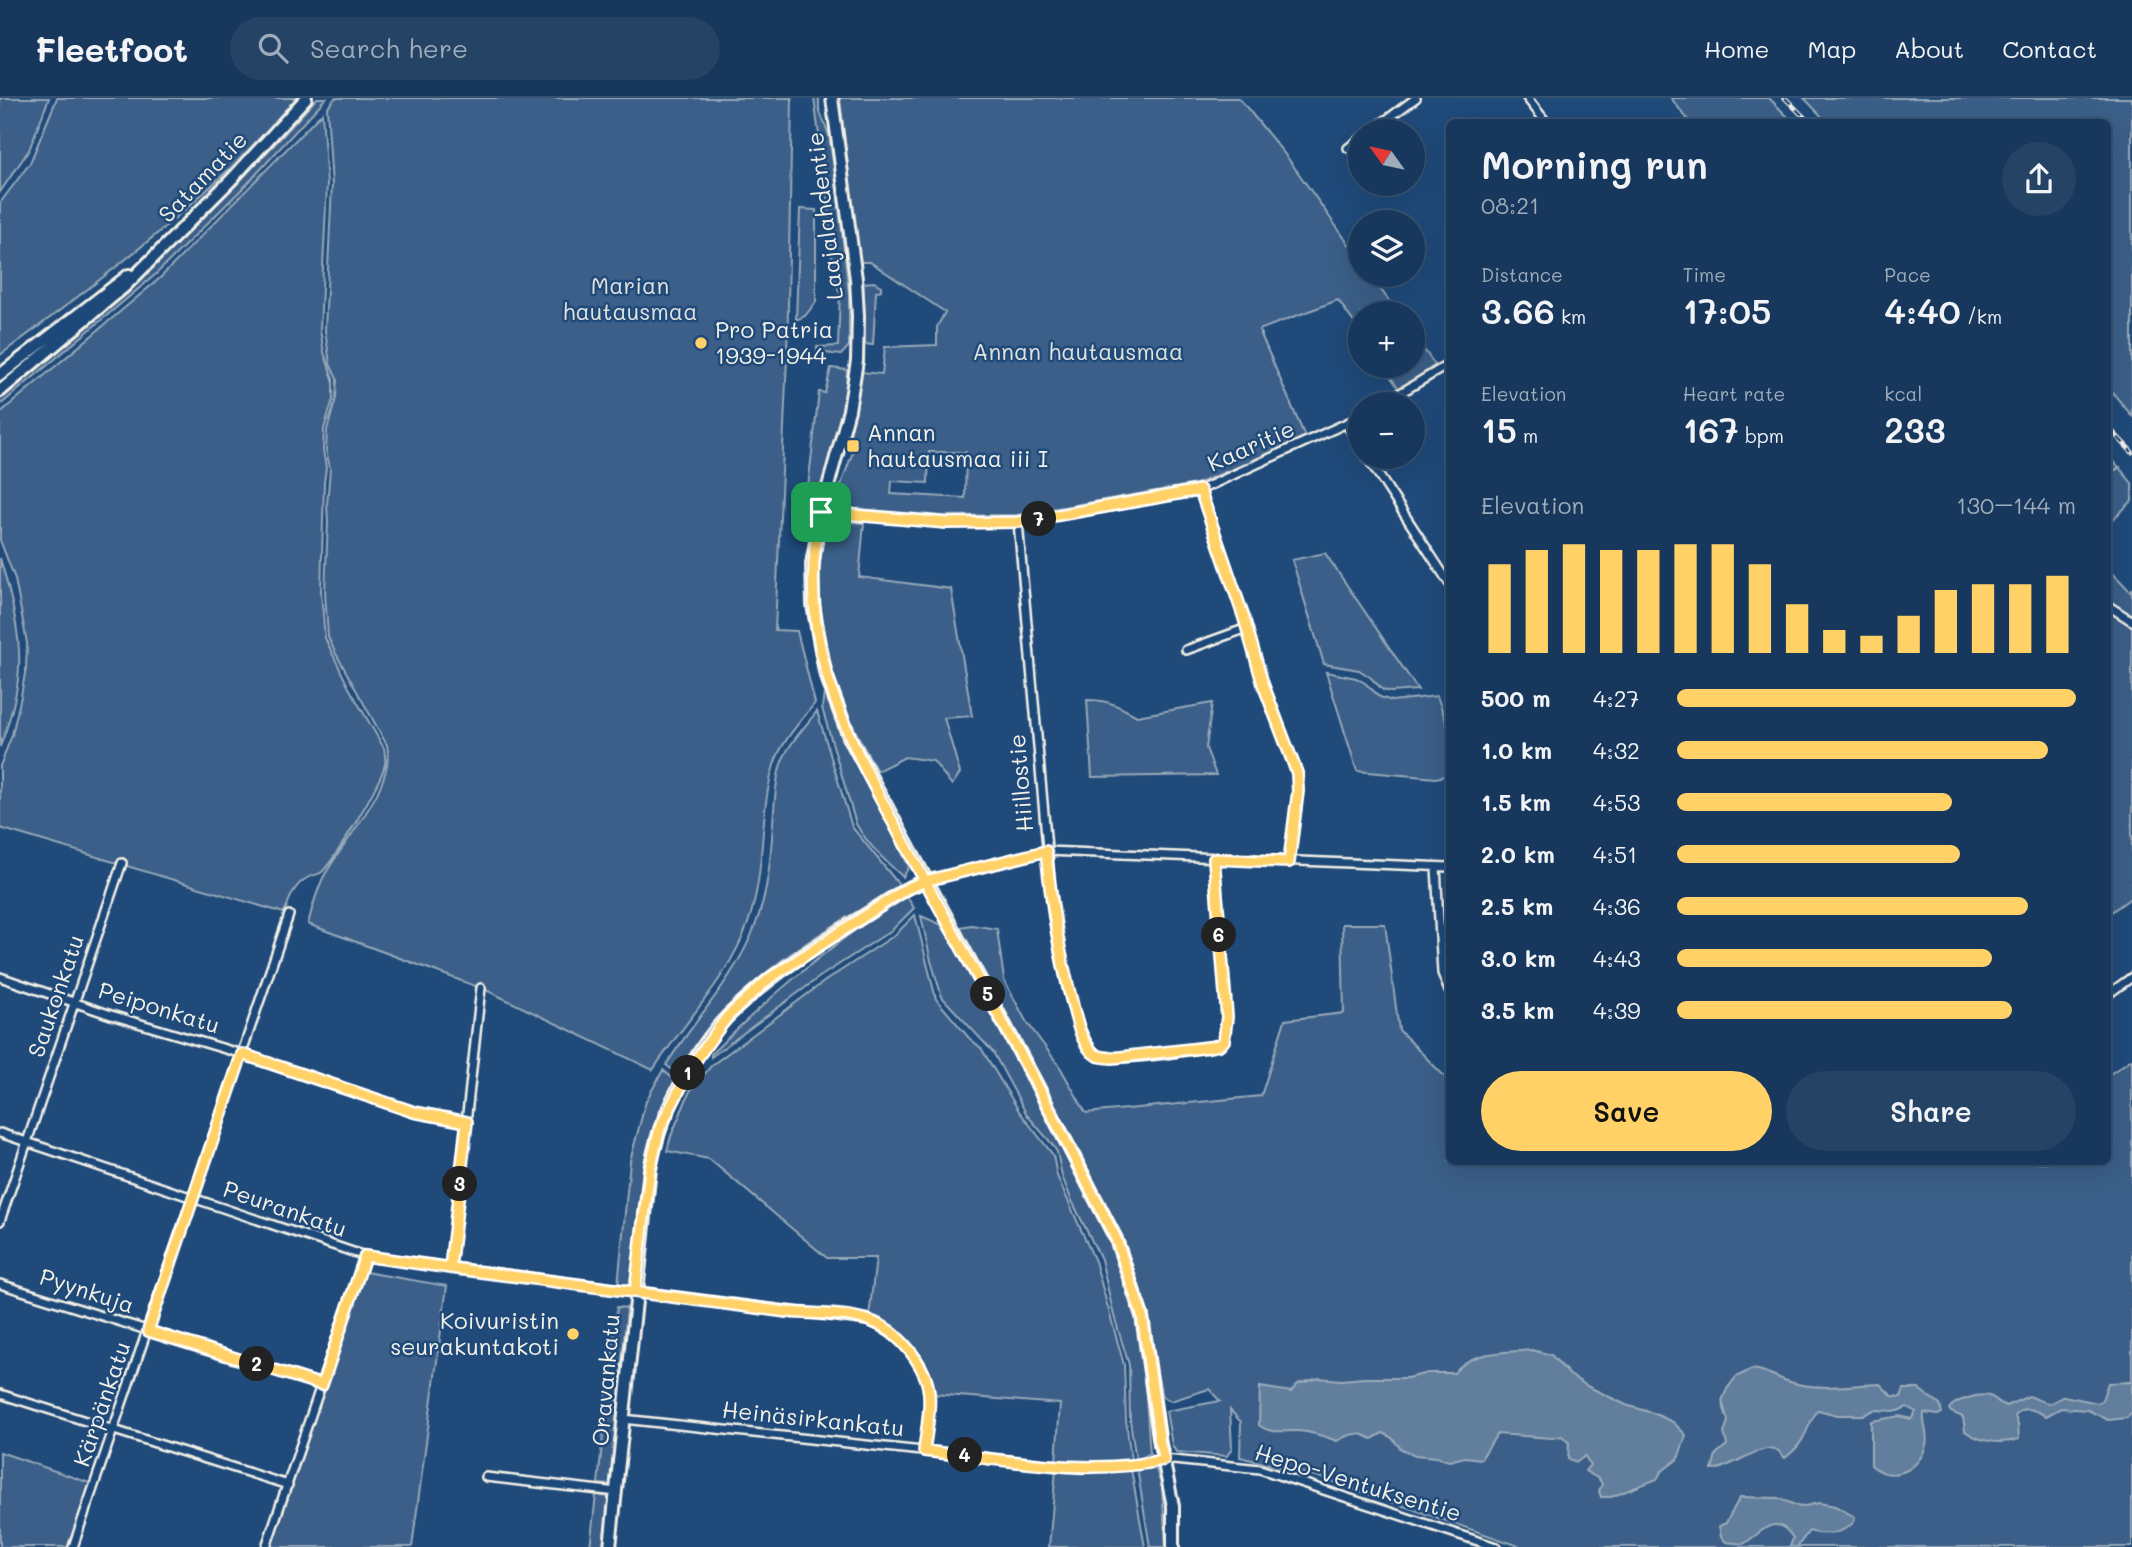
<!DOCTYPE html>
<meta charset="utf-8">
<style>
body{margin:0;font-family:Mali,sans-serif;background:#244365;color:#f1f3f6;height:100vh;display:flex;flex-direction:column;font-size:26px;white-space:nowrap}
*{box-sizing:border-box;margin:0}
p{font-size:23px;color:#9eacbb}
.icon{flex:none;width:38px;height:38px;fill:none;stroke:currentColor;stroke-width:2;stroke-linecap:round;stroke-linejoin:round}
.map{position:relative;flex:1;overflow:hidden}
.side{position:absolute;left:1446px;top:21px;width:665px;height:1046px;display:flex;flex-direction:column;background:#17385c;border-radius:10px;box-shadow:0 7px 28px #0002,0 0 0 2px #365272}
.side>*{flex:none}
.needle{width:46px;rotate:303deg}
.buttons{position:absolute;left:1348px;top:21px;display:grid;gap:14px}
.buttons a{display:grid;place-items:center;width:77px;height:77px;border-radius:50%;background:#17385c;box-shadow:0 7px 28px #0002,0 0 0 2px #365272;font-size:35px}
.pin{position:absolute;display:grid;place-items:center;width:60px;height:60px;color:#fff;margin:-30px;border-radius:14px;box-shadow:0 4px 10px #0006}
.km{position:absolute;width:35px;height:35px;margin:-18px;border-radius:50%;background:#222;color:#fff;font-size:19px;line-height:35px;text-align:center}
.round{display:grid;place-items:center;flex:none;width:74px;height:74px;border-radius:37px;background:#244365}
.headline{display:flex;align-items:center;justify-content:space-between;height:119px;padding:0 35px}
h1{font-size:38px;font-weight:600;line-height:52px}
.figures{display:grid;grid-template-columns:repeat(3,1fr);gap:10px;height:119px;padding:7px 35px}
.figures div{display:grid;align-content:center}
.figures b{font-size:35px;font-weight:600}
.figures small{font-size:19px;font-weight:400}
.figures p{font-size:19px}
.chart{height:196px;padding:14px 35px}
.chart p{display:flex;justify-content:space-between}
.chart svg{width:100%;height:126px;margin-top:7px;stroke:#ffd166;stroke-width:6}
.cta{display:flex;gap:14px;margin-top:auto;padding:14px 35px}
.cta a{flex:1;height:80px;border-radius:42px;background:#ffd166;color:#111;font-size:28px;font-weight:600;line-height:80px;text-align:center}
.cta a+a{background:#244365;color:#f1f3f6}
ul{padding:0 35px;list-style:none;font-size:23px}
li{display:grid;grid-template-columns:112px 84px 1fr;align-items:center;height:52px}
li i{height:18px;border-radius:9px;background:#ffd166}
header{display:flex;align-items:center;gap:42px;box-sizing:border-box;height:98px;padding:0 35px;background:#17385c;border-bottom:2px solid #365272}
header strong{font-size:33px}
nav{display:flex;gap:38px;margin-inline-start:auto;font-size:24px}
.search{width:490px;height:63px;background:#244365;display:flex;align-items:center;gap:18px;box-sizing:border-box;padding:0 24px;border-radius:38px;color:#9eacbb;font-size:26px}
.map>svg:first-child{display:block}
.green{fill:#3a5f88;stroke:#97a8b8;stroke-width:2;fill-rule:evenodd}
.water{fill:#627e9d;stroke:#9cacbb;stroke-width:2}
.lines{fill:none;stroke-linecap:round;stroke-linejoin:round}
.stream{stroke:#9cacbb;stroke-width:2.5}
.street-casing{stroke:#f4f1e8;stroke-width:12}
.secondary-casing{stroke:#f4f1e8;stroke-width:16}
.street{stroke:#1f4a7a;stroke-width:7}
.secondary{stroke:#1f4a7a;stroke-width:10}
.rail-casing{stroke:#f4f1e8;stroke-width:5}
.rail{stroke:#1f4a7a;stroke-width:2.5;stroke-dasharray:8;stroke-linecap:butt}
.route-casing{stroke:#fff;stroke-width:14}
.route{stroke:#ffd166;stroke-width:9}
.poi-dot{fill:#ffd166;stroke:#1f4a7a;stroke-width:2.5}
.labels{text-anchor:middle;stroke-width:5;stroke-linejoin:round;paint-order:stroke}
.street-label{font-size:23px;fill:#f4f1e8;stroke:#1f4a7a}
.park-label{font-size:23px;fill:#e1e2de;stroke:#1f4a7a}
.poi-label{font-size:23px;fill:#f4f1e8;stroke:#1f4a7a;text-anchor:start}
</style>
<header>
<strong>Fleetfoot</strong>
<div class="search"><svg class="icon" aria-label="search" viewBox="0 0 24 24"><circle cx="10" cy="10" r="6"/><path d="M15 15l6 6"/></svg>Search here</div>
<nav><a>Home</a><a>Map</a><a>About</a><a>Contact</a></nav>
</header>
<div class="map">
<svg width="2132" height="1449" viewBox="0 0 2132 1449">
<rect width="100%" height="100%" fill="#1f4a7a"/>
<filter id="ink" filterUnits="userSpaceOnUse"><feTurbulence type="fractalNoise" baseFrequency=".0143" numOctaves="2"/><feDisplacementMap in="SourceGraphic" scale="14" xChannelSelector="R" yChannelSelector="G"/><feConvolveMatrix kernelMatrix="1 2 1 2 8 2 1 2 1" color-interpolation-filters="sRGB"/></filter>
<g filter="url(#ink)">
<path class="green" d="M0,0h49l-20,52 -29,42z
M57,0h241c-87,99 -192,179 -298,257v-152l30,-40z
M317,0h9l-78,85 -93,92 -155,130v-8c115,-91 220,-190 317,-299z
M335,0h457l-5,260 -12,272 22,1 18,72c-15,19 -34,39 -41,62 -16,51 -7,104 -26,158 -19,55 -64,99 -95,147l-167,-80 -178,-66c4,-16 8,-31 15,-46 19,-36 73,-91 64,-133l-52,-93 -7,-15 -3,-45 3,-71 -1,-16 3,-37 -4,-18 1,-20 9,-32 1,-19 -7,-15 -5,-34 7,-145 -5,-77z
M814,0h5v11l10,26 8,53 12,106v52l-8,9 -24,-3v-5l21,-1 2,-53 -7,-17 -5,-74z
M840,0h399l48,59 73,103v15h10l28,38h-38v18l-22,-31 -79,30 47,109 -110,45 -179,31 -76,1 -108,-9 23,-64 -7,-2 12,-69 21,2 3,-27 52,-2v-18l8,-15 -75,-50h-11zM929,354h37l-1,46 -74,-4 1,-13 36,2z
M1671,0h98l24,24h-107l2,-2z
M1804,0h328v318l-25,-30v-264h-280z
M322,15l5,71 -7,146 4,22 9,27v20l-9,30 -1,21 3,18 -2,14 -3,110 4,46 23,48 36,62c1,6 2,11 1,16 -4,19 -49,94 -63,108 -4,3 -10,3 -15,6 -14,8 -17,21 -23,35l-284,-85v-62l12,-31 9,-39 5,-28 1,-25 -12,-64 -15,-39v-127l160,-135z
M800,111l16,1v92l-11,14 -9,4z
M874,184l7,4v4l-5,2 -3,53 -8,-1 -2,-61z
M1412,235l23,32 -35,25 -17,-24h29z
M831,270l16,2 -1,21 -9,42 -19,73 -12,-2 13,-112 6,1z
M2107,355l25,30v18l-25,24z
M828,423l36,2 -5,54 92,12 21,127 -28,2 16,55 -8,12 -19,-24 -28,-4 -28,14c-33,-58 -60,-119 -59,-187 0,-21 6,-43 10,-63z
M1325,455l93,137 -27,2 -8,-2 -13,-13 -11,-7 -35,-6 -32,-104z
M0,460c9,30 21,78 19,109 -1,26 -10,56 -19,80z
M2107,469l23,24 2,-2v308l-25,18z
M1326,574l30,6 9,5 15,14 12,4 45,-5 12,33v46l-13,3 -79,-7z
M824,595l85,174 -6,10c-18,-16 -35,-32 -47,-53l-34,-116z
M1087,602c24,0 30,6 50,16l75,-13 -6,45 10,27 -124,2z
M817,613l35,116 49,60c-84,46 -177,99 -220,189l-15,-11c29,-46 70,-88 89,-139 13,-34 16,-68 18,-104 2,-20 2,-40 8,-58 7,-20 24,-37 36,-53z
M906,797l8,13 -22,22 -71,46 -110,81v-3c61,-60 124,-113 195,-159z
M915,817l21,84 33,39 12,10 38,63 34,44 4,21 38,85 29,104 2,55 5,40 -51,3 -24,-2 4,-57 -127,-10c-8,-35 -32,-62 -64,-77l7,-59h-49l-118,-99 -42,-8 4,-15 19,-45 22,-26 113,-84 70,-46z
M921,818l19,8 9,13c41,75 83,149 122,224 20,39 42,78 56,120 19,56 18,115 23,172l-14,8 -6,-41 -1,-55 -15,-49 -13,-57 -30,-60 -9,-23 -5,-24 -5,-8 -25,-29 -34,-63 -51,-55 -11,-36z
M1342,826h43l14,106 50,51v81h658v-86l25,-17v323h-5l5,12v153h-610l-203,-70 -79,-20 1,-35 -11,-12 2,38 -5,8 -51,-4 -4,-7 -6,-34 54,-10 -11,-12 -38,12 -9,-5 -24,-114 -17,-45 -86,-170 -31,-59 -24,-38 -20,-43 11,-2 26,4 7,51 22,41 34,46 26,46 175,-17 24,-76 59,-7z
M663,972l13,11 -21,45 -10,43 -14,118 -13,-2 12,-124 16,-60z
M365,1174l82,14 -35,261h-141z
M617,1209l10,1 -5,57 -11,4z
M607,1296l11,4 -7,87 -13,-1z
M0,1354l90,31 -21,64h-69z
M1137,1370l19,1 6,19 4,59h-16z
M1056,1371l25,3 50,-3 14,78h-96z
M596,1397l13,2 -6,50h-13z"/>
<path class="water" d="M1532,1252l19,5 19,20 19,12 37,18 27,8 20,9 13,13 -8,24 -17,13 -4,7 -46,18h-10l-2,-6 3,-7 -3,-5 -14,-8 5,-6 -5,-9 -8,6 -9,-3 1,-16 -7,-7 -10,2 -55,-4 -16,25 -16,-2 -16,4 -13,-4 -21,-2 -14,-6 -9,-11 -9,-5 -11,6c-14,-8 -21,-6 -35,2 -13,-5 -25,-9 -39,-10 -14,-1 -27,4 -39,-6l1,-38 31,5 7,-8 21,-6 22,2 23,-2h43l21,-5h26c17,-23 51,-20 78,-23z
M1752,1271c14,1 24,9 38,13 29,9 60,3 90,2l12,12 9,1 3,-8h15l21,16 2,8 -4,2 -14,-2c-2,11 5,19 2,32 -6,25 -34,39 -55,20v-44l29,-5 11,3 5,-7 -9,-5 -9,4 -24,-1 -10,5h-27l-19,-5c-14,19 -10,31 -33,48 -3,-3 -5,-6 -8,-8 -14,-8 -47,19 -65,20l4,-16 11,-9 -3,-12 4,-12 -6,-20 5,-12 9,-12z
M2132,1284v30l-5,6 -19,2 -20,-10 -14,-1 -13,-1 -15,8c-11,-6 -23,-12 -31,0l3,9 1,14c-18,6 -39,3 -54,-8l-2,-14 -12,-5 -2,-3c5,-9 33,-17 43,-12 5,3 8,7 14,9l23,-10 20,8 15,-8 34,7 4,-3 6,-17z
M1740,1399l38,1 22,9 19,-4 16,3 18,10 2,4c-9,14 -31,16 -46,11l-12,16h-7l3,-9c-18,-29 -34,-2 -50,6l-17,-2 -5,-5 -2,-11 7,-3z"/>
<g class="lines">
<path class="stream" d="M2107,377l13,-8"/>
<defs>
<path id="street" d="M1527,0l19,24
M1371,33l45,-33
M1348,50l12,-9
M1382,306l67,-40
M1347,327l13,20
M1367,359l82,126
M1200,392l44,128 19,66 34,89 1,18 -9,71
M821,414l126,11 71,-1 68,-11 114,-21 160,-73
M1018,424l35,393c7,35 18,120 46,142 38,3 82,-5 120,-12l5,-5 3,-23 -13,-158
M2107,507l25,16
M1186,552l61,-22
M1436,769l6,106 7,18
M925,783l121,-30 403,16
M0,879l111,38 131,39 172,58 53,10
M2107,897l25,-18
M0,1035l365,123 504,65c28,12 60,41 60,74 1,19 -3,38 -5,56
M0,1123l122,-358
M450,1169l31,-279
M0,1186l322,101
M0,1296l288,91
M623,1321l458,49 53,-3 30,-6 96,10 236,78
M486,1379l131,15
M73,1449l216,-632
M266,1449l99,-291"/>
<path id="secondary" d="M832,0l24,181 2,37 -1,45 -8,49 -28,102 -9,52 1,41 12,67 24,65 187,346 80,156 26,77 18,128 13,62v41
M0,277l129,-100
M0,293l124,-104 107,-107 75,-82
M610,1449l40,-378c3,-14 6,-29 11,-42 12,-33 41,-85 66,-110 52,-52 118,-88 179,-128l19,-8"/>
</defs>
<use href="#street" class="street-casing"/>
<use href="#secondary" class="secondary-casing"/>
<use href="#street" class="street"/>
<use href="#secondary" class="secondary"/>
<defs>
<path id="rail" d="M1785,0l24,24
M2107,328l25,26"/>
</defs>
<use href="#rail" class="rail-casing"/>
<use href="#rail" class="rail"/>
</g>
</g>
<g class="lines" filter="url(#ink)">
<defs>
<path id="route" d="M821,414c-32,143 40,248 104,369l-19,8 -136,89 -43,39 -35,48 -32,63 -10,41 -15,123 -185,-24 -85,-12 -43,129 -174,-54 94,-277 172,58 53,10 -17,146c112,14 225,30 337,44 32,3 77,-1 103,19 18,14 37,39 39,62 2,18 -3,40 -5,58 79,8 162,26 240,9l-4,-16 -18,-129 -26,-76 -80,-156 -111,-202 121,-30c5,51 13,101 26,151 4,17 8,37 20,50 6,6 13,5 20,6l97,-11 10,-2 5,-4 3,-24 -13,-158 75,3 9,-71 -1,-18 -34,-89 -19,-66 -44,-128 -182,32 -71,1 -126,-11"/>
</defs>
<use href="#route" class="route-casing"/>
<use href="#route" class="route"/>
</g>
<g class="poi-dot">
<circle cx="701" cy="245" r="7"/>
<rect x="846" y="341" width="14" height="14" rx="3.5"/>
<circle cx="573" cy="1236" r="7"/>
</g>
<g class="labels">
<g class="street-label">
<text transform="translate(203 79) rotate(-46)" y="8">Satamatie</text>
<text transform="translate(825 118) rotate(-97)" y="8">Laajalahdentie</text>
<text transform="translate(1251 348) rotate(-24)" y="8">Kaaritie</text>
<text transform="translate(1021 685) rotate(-95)" y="8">Hiillostie</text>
<text transform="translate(56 898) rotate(-71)" y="8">Saukonkatu</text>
<text transform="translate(159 910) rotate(17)" y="8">Peiponkatu</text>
<text transform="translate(285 1111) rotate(19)" y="8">Peurankatu</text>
<text transform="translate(87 1193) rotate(18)" y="8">Pyynkuja</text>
<text transform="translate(606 1282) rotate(-85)" y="8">Oravankatu</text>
<text transform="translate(102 1306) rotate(-71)" y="8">Kärpänkatu</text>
<text transform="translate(813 1321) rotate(6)" y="8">Heinäsirkankatu</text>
<text transform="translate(1358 1385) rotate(17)" y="8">Hepo-Ventuksentie</text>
</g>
<g class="park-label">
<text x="630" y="196">Marian<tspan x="630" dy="26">hautausmaa</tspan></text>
<text x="1078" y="262">Annan hautausmaa</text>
</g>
<g class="poi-label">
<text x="715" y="240">Pro Patria<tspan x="715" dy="26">1939-1944</tspan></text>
<text x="867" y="343">Annan<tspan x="867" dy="26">hautausmaa iii I</tspan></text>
<text x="559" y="1231" text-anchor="end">Koivuristin<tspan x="559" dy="26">seurakuntakoti</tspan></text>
</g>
</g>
</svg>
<div class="buttons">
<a><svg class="needle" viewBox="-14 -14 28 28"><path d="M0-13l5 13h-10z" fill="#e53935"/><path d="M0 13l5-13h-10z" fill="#9eacbb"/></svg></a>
<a><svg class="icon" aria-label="layers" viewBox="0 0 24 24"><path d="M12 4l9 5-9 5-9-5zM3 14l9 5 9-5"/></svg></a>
<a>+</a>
<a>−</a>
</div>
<div class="pin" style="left:821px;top:414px;background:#1e9e55"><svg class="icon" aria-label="arrive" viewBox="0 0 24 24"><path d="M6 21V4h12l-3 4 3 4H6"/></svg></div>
<b class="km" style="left:688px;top:975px">1</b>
<b class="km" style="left:257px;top:1266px">2</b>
<b class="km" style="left:460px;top:1086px">3</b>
<b class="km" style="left:965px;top:1357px">4</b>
<b class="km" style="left:988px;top:896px">5</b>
<b class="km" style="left:1219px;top:837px">6</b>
<b class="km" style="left:1039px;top:421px">7</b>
<section class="side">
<div class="headline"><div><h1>Morning run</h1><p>08:21</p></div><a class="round"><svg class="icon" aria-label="share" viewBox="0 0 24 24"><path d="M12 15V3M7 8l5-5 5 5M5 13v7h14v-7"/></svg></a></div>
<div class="figures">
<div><p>Distance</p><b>3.66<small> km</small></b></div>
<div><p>Time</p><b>17:05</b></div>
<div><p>Pace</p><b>4:40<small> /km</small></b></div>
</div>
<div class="figures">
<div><p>Elevation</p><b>15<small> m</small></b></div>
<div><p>Heart rate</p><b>167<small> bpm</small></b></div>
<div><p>kcal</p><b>233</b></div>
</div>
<div class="chart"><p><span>Elevation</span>130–144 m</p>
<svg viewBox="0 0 160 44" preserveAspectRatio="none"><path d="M5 44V13M15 44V8M25 44V6M35 44V8M45 44V8M55 44V6M65 44V6M75 44V13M85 44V27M95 44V36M105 44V38M115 44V31M125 44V22M135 44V20M145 44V20M155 44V17"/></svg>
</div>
<ul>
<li><b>500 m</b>4:27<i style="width:100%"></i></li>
<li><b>1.0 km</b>4:32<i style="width:93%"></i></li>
<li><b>1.5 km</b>4:53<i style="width:69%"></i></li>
<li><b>2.0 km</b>4:51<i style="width:71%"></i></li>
<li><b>2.5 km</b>4:36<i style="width:88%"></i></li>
<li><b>3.0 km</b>4:43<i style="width:79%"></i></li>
<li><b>3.5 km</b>4:39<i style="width:84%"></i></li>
</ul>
<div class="cta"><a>Save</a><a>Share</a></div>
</section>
</div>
